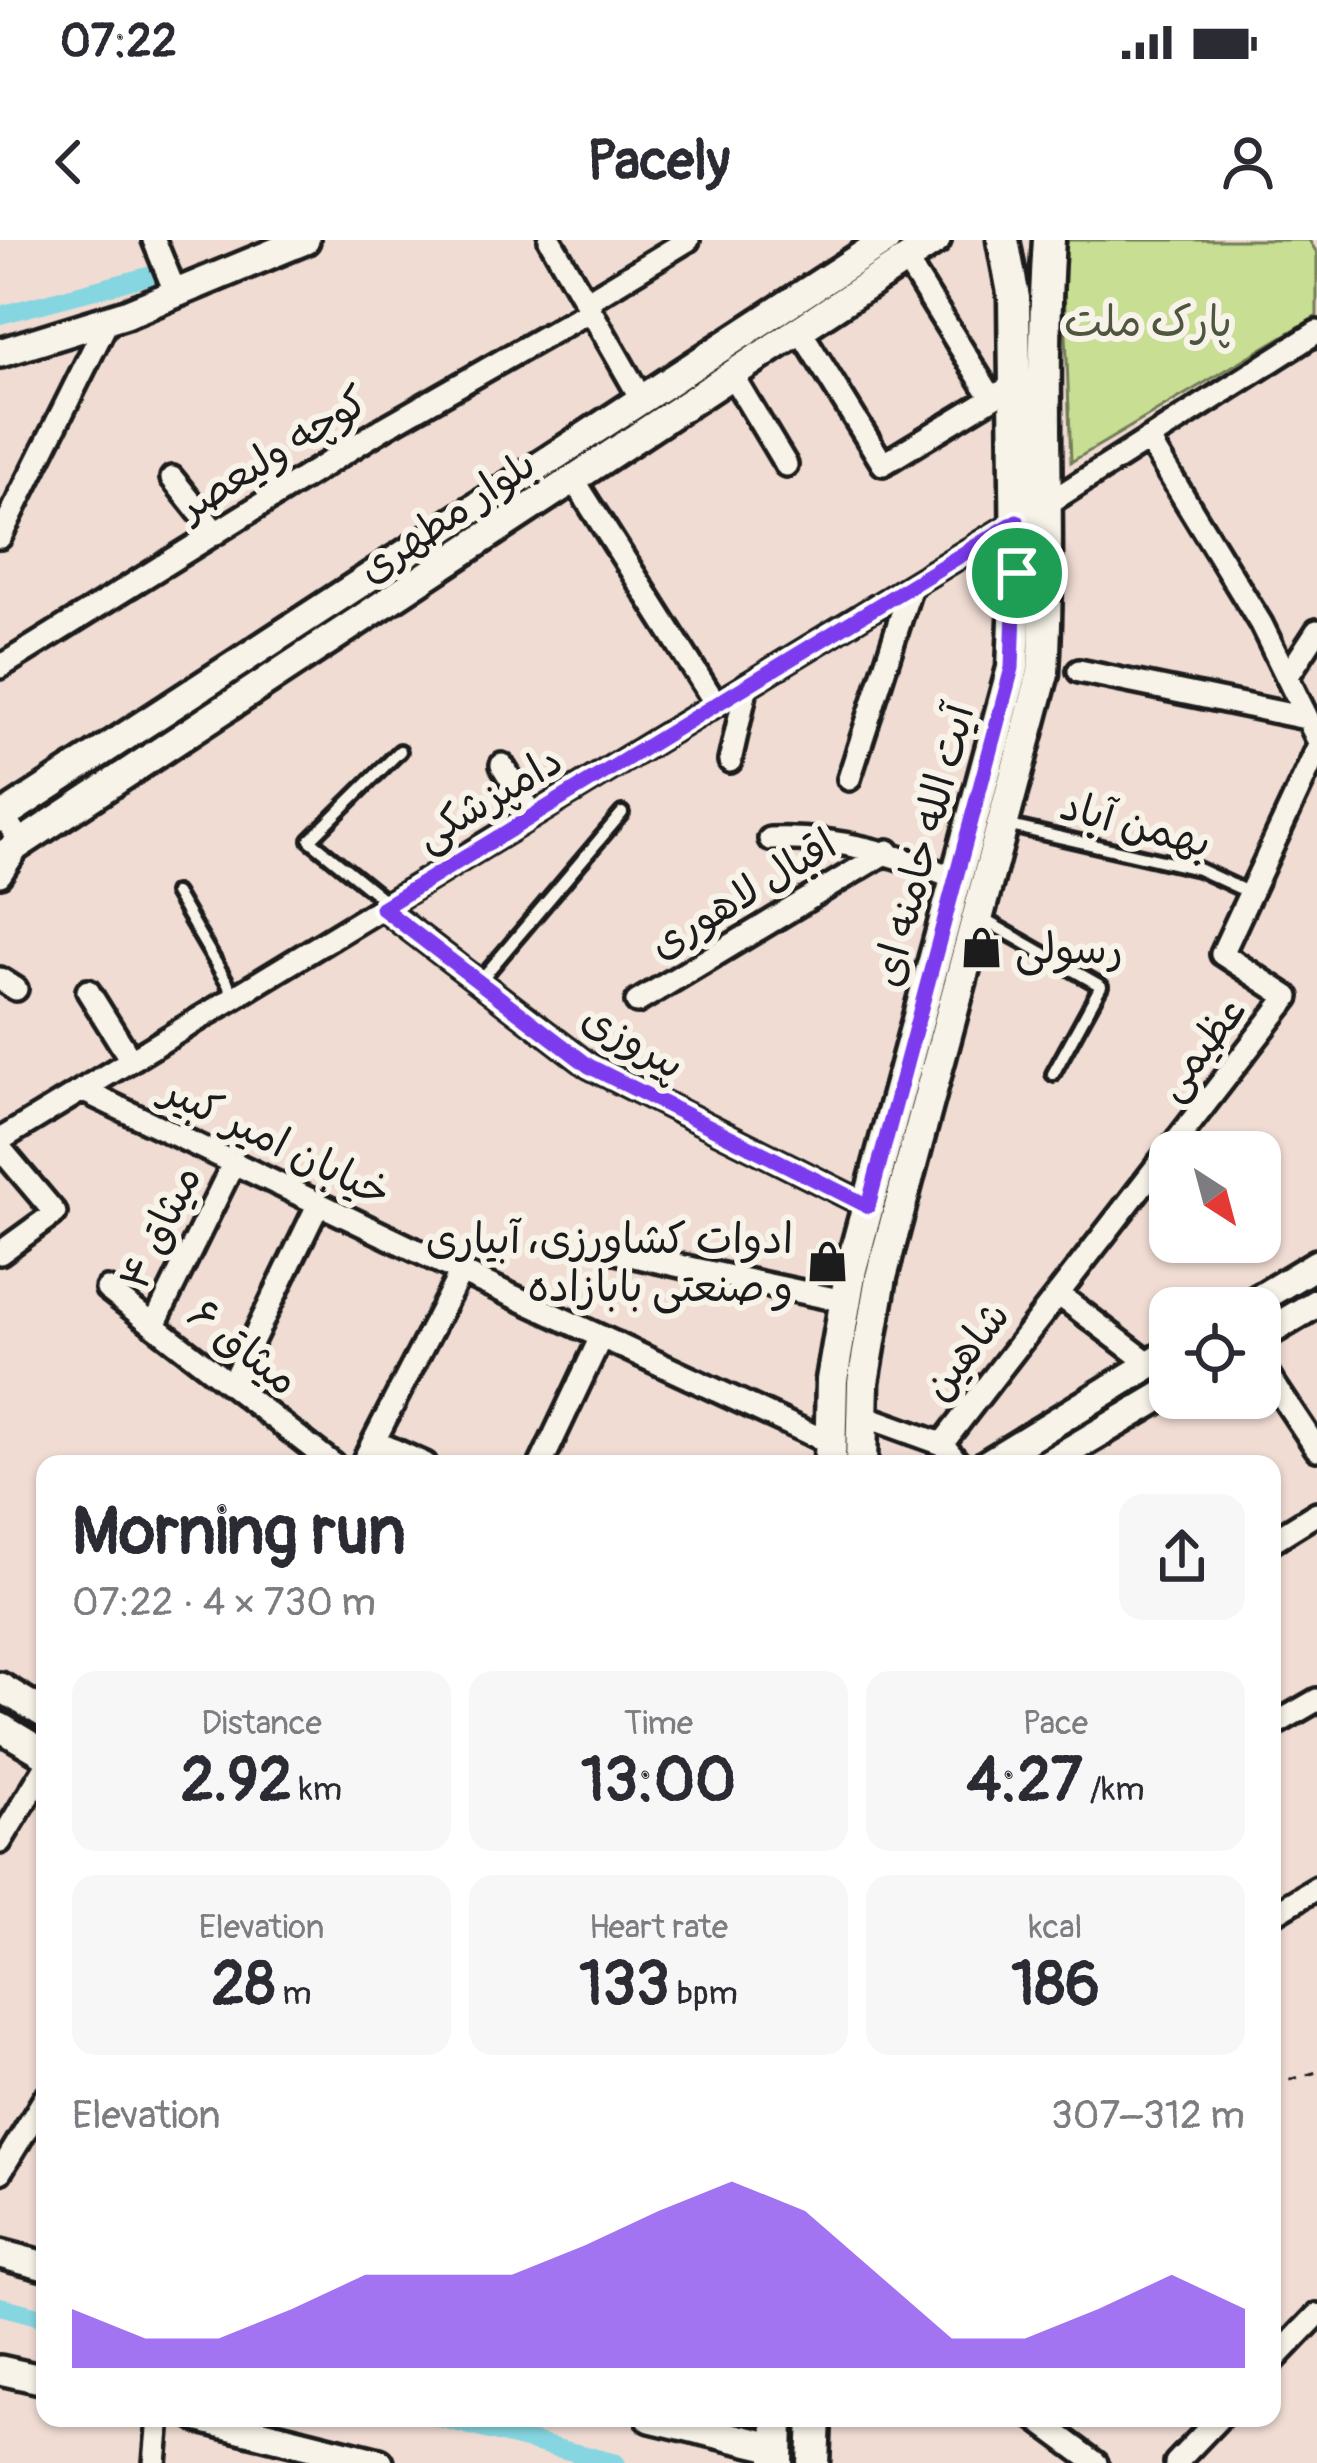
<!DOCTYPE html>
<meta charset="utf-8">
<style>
body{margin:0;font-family:Pangolin,"Playpen Sans Arabic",sans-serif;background:#f7f7f7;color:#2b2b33;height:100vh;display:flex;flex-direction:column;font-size:45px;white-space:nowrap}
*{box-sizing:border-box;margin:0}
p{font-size:39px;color:#7c7c81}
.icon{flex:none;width:66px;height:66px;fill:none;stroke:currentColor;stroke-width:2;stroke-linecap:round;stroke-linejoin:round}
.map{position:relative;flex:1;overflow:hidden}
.drawer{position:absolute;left:36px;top:1215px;width:1245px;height:972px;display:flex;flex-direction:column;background:#fff;border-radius:24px;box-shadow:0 3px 9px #0004}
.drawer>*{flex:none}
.needle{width:78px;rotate:144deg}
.fabs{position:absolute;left:1149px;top:891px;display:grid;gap:24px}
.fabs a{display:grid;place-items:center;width:132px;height:132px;border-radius:24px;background:#fff;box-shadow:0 3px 9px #0004;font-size:60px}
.pin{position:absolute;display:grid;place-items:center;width:102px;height:102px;color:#fff;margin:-51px;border:6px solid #fff;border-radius:50%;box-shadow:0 3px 12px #0007}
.round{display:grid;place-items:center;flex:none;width:126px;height:126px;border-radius:24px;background:#f7f7f7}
.headline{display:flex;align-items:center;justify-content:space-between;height:204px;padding:0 36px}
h1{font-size:66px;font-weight:700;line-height:90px}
.metrics{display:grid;grid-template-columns:repeat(3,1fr);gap:18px;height:204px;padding:12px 36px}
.metrics div{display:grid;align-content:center;border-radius:24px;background:#f7f7f7;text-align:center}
.metrics b{font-size:60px;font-weight:700}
.metrics small{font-size:33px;font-weight:400}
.metrics p{font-size:33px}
.chart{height:336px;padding:24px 36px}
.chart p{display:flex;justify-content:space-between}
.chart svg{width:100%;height:216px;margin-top:12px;fill:#7c3aed;opacity:.7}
.status{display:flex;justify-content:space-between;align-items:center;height:84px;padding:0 60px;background:#fff;direction:ltr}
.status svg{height:33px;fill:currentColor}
header{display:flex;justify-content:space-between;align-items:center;height:156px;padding:0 36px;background:#fff;font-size:54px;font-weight:700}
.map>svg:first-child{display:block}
.green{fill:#c7de93;stroke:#727d58;stroke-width:3}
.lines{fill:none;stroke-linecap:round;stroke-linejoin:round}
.canal{stroke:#86d6e1;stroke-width:18}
.service-casing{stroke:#1c1c1c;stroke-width:20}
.minor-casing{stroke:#1c1c1c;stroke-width:30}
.tertiary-casing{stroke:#1c1c1c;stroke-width:36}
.secondary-casing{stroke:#1c1c1c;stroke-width:39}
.path{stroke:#1c1c1c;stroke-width:3;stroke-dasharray:9 9;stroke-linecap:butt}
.service{stroke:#f7f3e8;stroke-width:10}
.minor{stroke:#f7f3e8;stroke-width:21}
.tertiary{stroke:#f7f3e8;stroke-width:27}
.secondary{stroke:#f7f3e8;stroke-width:30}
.route-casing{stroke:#fff;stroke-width:24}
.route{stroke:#7c3aed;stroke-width:15}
.labels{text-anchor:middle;stroke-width:12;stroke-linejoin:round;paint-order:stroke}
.park-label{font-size:42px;fill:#4f5640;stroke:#f7f3e8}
.street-label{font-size:42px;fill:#1c1c1c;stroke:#f7f3e8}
.poi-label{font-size:42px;fill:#1c1c1c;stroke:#f7f3e8;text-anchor:start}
</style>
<div class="status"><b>07:22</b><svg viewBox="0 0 49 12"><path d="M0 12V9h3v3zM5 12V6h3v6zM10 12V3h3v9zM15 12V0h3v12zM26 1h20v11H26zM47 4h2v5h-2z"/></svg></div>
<header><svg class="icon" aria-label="back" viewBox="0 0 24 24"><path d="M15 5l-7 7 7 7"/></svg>Pacely<svg class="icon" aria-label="person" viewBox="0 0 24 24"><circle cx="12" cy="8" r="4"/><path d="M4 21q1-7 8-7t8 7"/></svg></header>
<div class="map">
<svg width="1317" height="2223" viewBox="0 0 1317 2223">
<rect width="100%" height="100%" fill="#f0dcd3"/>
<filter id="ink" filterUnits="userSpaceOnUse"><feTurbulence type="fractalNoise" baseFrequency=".00833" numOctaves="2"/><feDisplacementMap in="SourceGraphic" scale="24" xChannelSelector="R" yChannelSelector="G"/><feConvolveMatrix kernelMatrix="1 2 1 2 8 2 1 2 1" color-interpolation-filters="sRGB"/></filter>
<g filter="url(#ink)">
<path class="green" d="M1068,0h241l8,13v63l-246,146 -8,-205z"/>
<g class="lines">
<path class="canal" d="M0,75l152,-40
M0,2066l45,12
M439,2178l177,45"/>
<defs>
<path id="service" d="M1006,585l192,44 52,24
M175,653l60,103
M388,663l-78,-63 90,-89
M981,678l120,68 -48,88
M479,742l143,-169"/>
<path id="minor" d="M154,0l22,54
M550,0l92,160
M906,20l86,138
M586,62l102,-62
M800,90l83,134 132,-80
M732,135l54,90
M1148,199l113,185 56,114
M172,238l44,55
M574,240l142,224
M1047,264l270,-172
M0,297l108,-217
M0,427l384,-239 207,-118
M1079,431l227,47
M1287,437l30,-46
M730,521l17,-76
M502,525l31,50
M849,539l62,-193
M770,599c68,-3 125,15 186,40
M0,635l21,-32 -17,-27
M381,667l208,159 279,140
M0,739l16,10
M88,751l43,69
M637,762l251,-151
M82,850l379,182 369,171
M0,900l1017,-619
M0,908l55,65 -55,40
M620,1013l224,48
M107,1049l226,175
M154,1085l80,-163
M1260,1123l57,86
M1150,1124l-92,-70 230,-297 -66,-43 95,-204
M231,1145l88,-182
M862,1175l80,29 116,-150
M374,1201l51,23
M942,1204l17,20
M362,1224l99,-192
M541,1224l60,-127
M1272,1301l45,-28
M1272,1486l45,-26
M0,1602l45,-74
M1272,1675l45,-27
M0,1932l45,-74
M1272,2122l45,-47
M1035,2178l61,45
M155,2223l4,-45
M1176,2223l43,-45"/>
<path id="tertiary" d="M0,113l126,-39 179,-74
M0,578l886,-578
M0,617l936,-617
M1244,1068l73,-44
M1260,1097l57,-34
M987,1224l183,-112
M1047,1224l123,-73
M0,1447l45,27
M0,1487l45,27
M0,2014l45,12
M0,2130l45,10
M200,2178l179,45
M651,2178l126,30"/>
<path id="secondary" d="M830,1224l2,-84 19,-111 162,-601 4,-95 -3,-275 -11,-58
M861,1224l2,-82 18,-105 162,-604c8,-144 -4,-289 6,-433
M777,2223l1,-45
M813,2223l2,-45"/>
</defs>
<use href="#service" class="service-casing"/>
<use href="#minor" class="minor-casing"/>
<use href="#tertiary" class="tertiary-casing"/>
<use href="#secondary" class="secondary-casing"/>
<path class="path" d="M1272,1845l45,-13"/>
<use href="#service" class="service"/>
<use href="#minor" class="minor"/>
<use href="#tertiary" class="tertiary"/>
<use href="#secondary" class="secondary"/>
</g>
</g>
<g class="lines" filter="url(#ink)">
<defs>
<path id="route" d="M1017,281l-5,147 -144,538 -279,-140 -207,-158z"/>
</defs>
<use href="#route" class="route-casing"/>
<use href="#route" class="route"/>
</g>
<defs>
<symbol id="shop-bare" viewBox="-9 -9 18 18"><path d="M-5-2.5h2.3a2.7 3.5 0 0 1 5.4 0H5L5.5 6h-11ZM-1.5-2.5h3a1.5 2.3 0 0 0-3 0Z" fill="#1c1c1c" stroke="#f7f3e8" stroke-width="2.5" paint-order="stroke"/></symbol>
</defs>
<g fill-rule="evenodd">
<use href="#shop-bare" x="952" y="678" width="59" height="59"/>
<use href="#shop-bare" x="798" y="992" width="59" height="59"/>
</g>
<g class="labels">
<g class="park-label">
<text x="1148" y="96">پارک ملت</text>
</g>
<g class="street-label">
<text transform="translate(273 212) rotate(-32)" y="15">کوچه ولیعصر</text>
<text transform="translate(446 275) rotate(-34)" y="15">بلوار مطهری</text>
<text transform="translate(488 557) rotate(-31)" y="15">دامپزشکی</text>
<text transform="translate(1136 583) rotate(15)" y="15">بهمن آباد</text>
<text transform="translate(922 605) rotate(-75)" y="15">آیت الله خامنه ای</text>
<text transform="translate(742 653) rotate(-31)" y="15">اقبال لاهوری</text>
<text transform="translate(634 800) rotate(30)" y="15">پیروزی</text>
<text transform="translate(1200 807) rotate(-52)" y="15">عظیمی</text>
<text transform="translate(277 900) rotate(26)" y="15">خیابان امیر کبیر</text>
<text transform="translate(159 987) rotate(-64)" y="15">میثاق ۴</text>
<text transform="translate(244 1106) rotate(38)" y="15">میثاق ۶</text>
<text transform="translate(965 1110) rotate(-52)" y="15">شاهین</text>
</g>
<g class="poi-label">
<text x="1015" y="723">رسولی</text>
<text x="793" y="1013" text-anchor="end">ادوات کشاورزی، آبیاری<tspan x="793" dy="48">و صنعتی بابازاده</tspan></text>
</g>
</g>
</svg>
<div class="fabs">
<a><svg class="needle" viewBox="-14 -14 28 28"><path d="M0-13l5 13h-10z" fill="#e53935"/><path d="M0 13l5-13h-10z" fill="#7c7c81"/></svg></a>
<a><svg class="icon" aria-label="locate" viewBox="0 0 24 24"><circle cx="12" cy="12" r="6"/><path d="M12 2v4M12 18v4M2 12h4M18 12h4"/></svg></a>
</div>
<div class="pin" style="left:1017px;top:333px;background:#1e9e55"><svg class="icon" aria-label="arrive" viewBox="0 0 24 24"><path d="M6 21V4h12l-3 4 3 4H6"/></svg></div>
<section class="drawer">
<div class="headline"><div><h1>Morning run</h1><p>07:22 · 4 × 730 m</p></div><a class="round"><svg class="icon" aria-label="share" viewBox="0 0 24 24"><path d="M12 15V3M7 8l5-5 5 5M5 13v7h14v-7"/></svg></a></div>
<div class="metrics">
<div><p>Distance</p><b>2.92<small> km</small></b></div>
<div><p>Time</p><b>13:00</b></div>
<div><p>Pace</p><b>4:27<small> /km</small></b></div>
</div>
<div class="metrics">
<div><p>Elevation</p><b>28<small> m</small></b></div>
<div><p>Heart rate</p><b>133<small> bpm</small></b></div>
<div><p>kcal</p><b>186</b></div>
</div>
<div class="chart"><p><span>Elevation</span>307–312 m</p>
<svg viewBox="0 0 160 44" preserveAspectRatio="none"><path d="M0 44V32L10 38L20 38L30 32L40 25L50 25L60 25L70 19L80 12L90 6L100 12L110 25L120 38L130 38L140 32L150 25L160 32V44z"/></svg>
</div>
</section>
</div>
